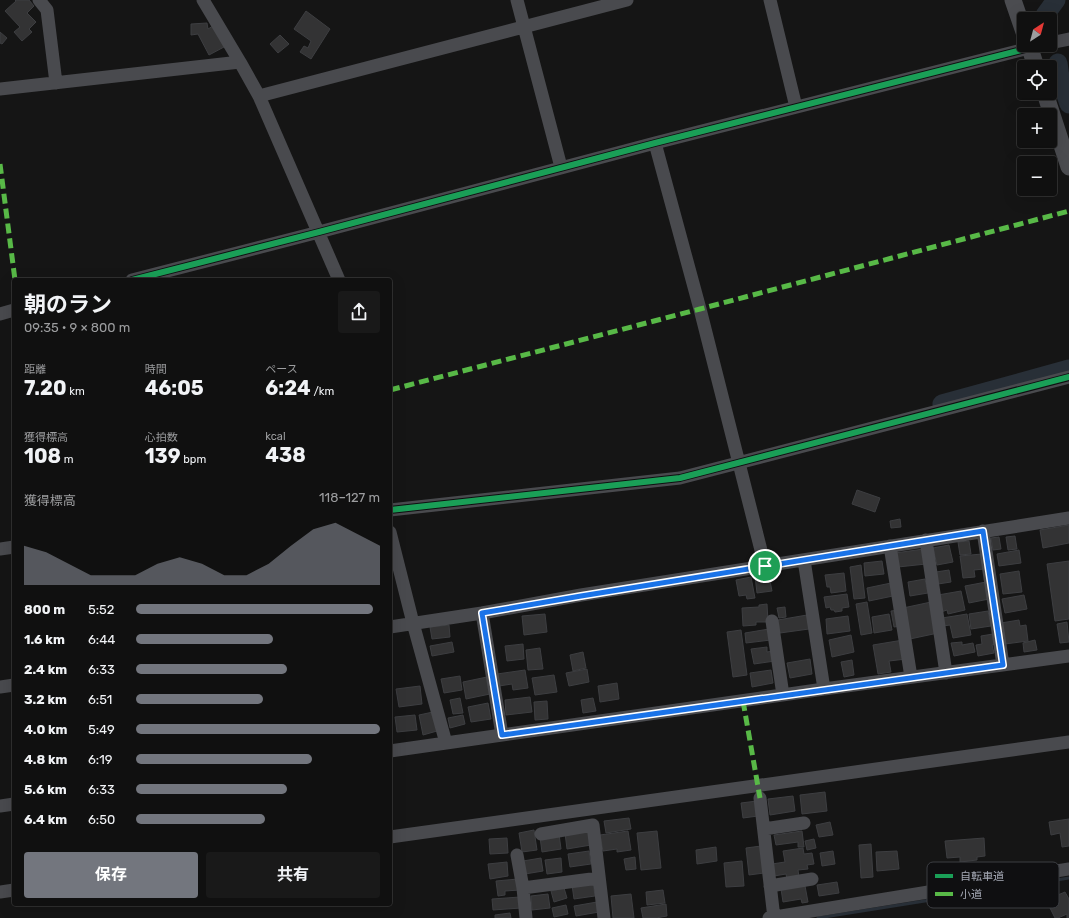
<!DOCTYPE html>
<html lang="ja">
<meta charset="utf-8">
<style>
body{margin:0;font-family:Rubik,"Noto Sans JP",sans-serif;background:#191919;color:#f1f3f6;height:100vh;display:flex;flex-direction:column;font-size:15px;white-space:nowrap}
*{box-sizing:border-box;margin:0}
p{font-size:13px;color:#9c9d9f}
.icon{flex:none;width:22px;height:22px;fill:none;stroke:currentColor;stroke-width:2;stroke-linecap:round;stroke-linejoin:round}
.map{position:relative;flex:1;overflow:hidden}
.side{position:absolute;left:12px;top:278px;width:380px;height:628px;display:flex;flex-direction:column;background:#101010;border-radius:4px;box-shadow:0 4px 16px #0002,0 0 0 1px #303030}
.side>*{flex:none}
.needle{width:26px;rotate:36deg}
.buttons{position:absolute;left:1017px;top:12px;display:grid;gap:8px}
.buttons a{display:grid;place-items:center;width:40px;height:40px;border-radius:4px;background:#101010;box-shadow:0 4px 16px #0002,0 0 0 1px #303030;font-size:20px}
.pin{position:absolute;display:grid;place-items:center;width:34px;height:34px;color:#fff;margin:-17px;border:2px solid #fff;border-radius:50%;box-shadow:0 1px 4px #0007}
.round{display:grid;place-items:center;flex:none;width:42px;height:42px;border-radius:4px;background:#191919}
.head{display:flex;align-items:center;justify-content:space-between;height:68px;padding:0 12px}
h1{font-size:22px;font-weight:700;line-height:30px}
.metrics{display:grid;grid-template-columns:repeat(3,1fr);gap:6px;height:68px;padding:4px 12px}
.metrics div{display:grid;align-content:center}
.metrics b{font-size:20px;font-weight:700}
.metrics small{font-size:11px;font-weight:400}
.metrics p{font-size:11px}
.chart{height:112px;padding:8px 12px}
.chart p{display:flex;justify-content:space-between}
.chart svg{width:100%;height:72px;margin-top:4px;fill:#73767e;opacity:.7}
.action{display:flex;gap:8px;margin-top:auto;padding:8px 12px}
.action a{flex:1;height:46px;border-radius:4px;background:#73767e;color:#fff;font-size:16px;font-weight:700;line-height:46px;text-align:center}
.action a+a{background:#191919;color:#f1f3f6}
ul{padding:0 12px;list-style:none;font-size:13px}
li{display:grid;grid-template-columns:64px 48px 1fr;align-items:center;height:30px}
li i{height:10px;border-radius:5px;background:#73767e}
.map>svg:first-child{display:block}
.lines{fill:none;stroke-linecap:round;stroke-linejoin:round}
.stream{stroke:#282f37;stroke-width:3}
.river{stroke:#282f37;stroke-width:19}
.building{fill:#333334;stroke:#3d3e41}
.minor{stroke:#494a4e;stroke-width:13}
.major{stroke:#4b4c50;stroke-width:17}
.quiet{stroke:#58b947;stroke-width:5;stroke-dasharray:10 5;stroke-linecap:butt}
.cycleway-casing{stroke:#0f0f11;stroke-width:8}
.cycleway{stroke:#1a9f57;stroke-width:6}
.route-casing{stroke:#fff;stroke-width:8}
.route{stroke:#1a73e8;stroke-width:5}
.key{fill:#0f0f11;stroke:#3c3e43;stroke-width:1}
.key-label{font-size:11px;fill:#a6aab6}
</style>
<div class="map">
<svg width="1069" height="918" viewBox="0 0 1069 918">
<rect width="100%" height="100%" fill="#151515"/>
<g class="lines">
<path class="stream" d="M818,918l251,-40"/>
<path class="river" d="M1046,19l-1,-4 11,-15
M1058,63l2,14 9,27
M942,404l127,-35"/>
</g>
<path class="building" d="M15,0h14l5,6 -7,7 9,9 -7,7 3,3 -10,9 -8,-9 6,-5 -15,-16 11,-10z
M306,11l24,18 -19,30 -11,-7 4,-6 4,2 3,-7 -17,-12z
M207,23l1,6 5,-3 11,21 -15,8 -11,-21 -7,1v-11z
M0,32l7,6 -5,6 -2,-1z
M280,35l9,9 -11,9 -8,-9z
M857,490l23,8 -5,14 -23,-8z
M900,519l1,8 -10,1 -1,-7z
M1069,525v18l-26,5 -3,-18z
M1015,536l2,13 -9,1 -2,-13z
M999,537l2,12 -8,1 -2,-12z
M969,541l2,13 -11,1 -2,-13z
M949,545l4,17 -16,3 -4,-17z
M924,549l2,15 -28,3 -3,-14z
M1019,550l2,13 -22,3 -2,-12z
M982,554l2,15 -10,1 1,7 -12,1 -3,-22z
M882,561l2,13 -19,2 -1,-13z
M1069,561v58l-14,2 -8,-57z
M861,565l4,33 -11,1 -4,-32z
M949,570l2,12 -13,2 -2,-12z
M1019,571l3,21 -19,2 -3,-20z
M844,573l2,18 -15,2 -1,-6h-3l-2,-12z
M762,575l1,2h4v5l3,-1 2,10 -15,2 -2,-17z
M751,577l4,21 -8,1 -1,-4 -7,1 -3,-16z
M925,579l3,14 -18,3 -2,-14z
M986,582l3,17 -20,4 -4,-17z
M891,583l2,13 -24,5 -2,-13z
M961,591l4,19 -17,4 -1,-4 -6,2 -3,-17z
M847,594l2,13 -7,1v3l-7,1 -1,-2h-3l-1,-3 -4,1 -2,-11z
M1024,595l3,14 -22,4 -3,-14z
M867,602l5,31 -11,2 -5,-31z
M931,602l7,31 -28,6 -7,-31z
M767,604l1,18h-12v3l-13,1 -1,-18 17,-1v-2z
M785,607l1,10 -7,1 -2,-10z
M899,610l2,16 -7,1 -3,-16z
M988,611l3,15 -20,3 -2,-15z
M545,614l2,18 -23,3 -2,-19z
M889,614l3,16 -18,3 -2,-16z
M967,614l4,21 -18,3 -3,-13 -7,1 -1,-8z
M807,615l2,14 -29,4 -2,-13z
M848,616l2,15 -23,3 -1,-15z
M1019,620l1,6 6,-1 2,16 -23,3 -4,-21z
M1067,622l2,20 -9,1 -3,-19z
M449,625l1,12 -18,2 -2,-12z
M769,629l2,11 -25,3 -1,-10z
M741,630l6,45 -14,2 -6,-45z
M993,634l3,10 -4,1 2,8 -16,3 -2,-11 6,-1 -1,-8z
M851,635l3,17 -22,5 -3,-17z
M903,640l3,19 -17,2 2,11 -13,2 -5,-29z
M1035,640l2,10 -13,2 -1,-9z
M452,642l2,10 -22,4 -2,-10z
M962,642v3l11,-2 2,9 -21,4 -3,-13z
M523,644l1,15 -17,2 -2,-15z
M767,647v5l6,-1 2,10 -21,3 -3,-15z
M540,648l3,21 -15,1 -2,-20z
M583,652l3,16 -13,3 -3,-16z
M810,659l2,15 -22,4 -3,-15z
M852,660l2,15 -10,2 -3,-15z
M587,669l2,13 -20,4 -3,-13z
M525,670l3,18 -15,2 -1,-6 -13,2 -2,-12z
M771,670l2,13 -21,4 -2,-14z
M554,675l3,17 -22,3 -3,-17z
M460,676l2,14 -18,3 -3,-14z
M487,677l3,17 -24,5 -3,-17z
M617,683l2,16 -19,3 -2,-16z
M420,686l2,18 -23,3 -3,-18z
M530,697l2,15 -26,3 -1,-15z
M460,698l3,15 -10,1 -3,-14z
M593,698l3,13 -13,2 -2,-13z
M547,701l1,18 -13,1 -1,-18z
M488,703l3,16 -20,3 -3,-15z
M433,712l4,19 -14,4 -4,-20z
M415,715l2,15 -20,2 -2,-15z
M463,715l2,9 -15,4 -2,-10z
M825,792l2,19 -25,3 -2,-19z
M793,796l2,15 -25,4 -2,-16z
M757,801l1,15 -15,2 -2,-15z
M629,818l2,11 -25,4 -2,-12z
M1069,819v27l-7,1 -2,-14 -9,2 -2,-13z
M830,822l3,13 -14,2 -3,-12z
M534,830l3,20 -15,2 -3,-19z
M589,830l2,15 -24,4 -2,-16z
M628,831l3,19 -14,2v-3l-14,2 -3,-16z
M657,831l4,37 -20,2 -4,-37z
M802,831l2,16h-6v-5l-22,3 -2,-10z
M559,834l2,15 -19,3 -2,-15z
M507,838l1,15 -18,1 -1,-15z
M984,838l1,18 -8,1v3l-17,2v-5l-13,1 -2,-17z
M814,839l2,9 -9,2 -2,-9z
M871,844l2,33 -12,1 -2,-33z
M761,846l3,27 -15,2 -3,-27z
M716,847l1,14 -20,3 -1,-14z
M803,848l1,6 8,-1 2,11 -7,1 1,4 -10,1 1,7 -12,2 -1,-5 -12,2 -2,-12 13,-2 -2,-11z
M589,851l2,13 -21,3 -2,-13z
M833,851l2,13 -13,2 -2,-13z
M897,851l2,18 -22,2 -1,-19z
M635,857l1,12 -10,1 -2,-11z
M541,858l2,13 -18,3 -2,-13z
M561,858l1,14 -15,2 -2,-14z
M742,861l2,25 -18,1 -2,-24z
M507,862l1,14 -18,3 -2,-15z
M518,879l2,11 -15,1v4l-7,1 -2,-15z
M593,882l2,14 -21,3 -2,-14z
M837,882l2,11 -20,3 -2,-11z
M805,886l3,16 -6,1 -1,-4 -18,3 -2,-13z
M564,888l3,10 -13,4 -3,-11z
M663,890l2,13 -18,2 -1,-13z
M1065,892l4,7v19h-2v-4l-9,4h-3l-9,-18z
M548,894l2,14 -18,2 -1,-14z
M631,894l3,24h-21l-2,-22z
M520,897l1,11 -28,2 -1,-11z
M597,902l2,10 -23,4 -2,-10z
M666,904l1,12 -11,2h-13l-2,-10z
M566,905l2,9 -14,3 -2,-9z
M510,913l1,5h-16v-3z"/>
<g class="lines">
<path class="minor" d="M39,0l8,10 9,73
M203,0l37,62 19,34 80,184
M517,0l44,167
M770,0l26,107
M1050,43l19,-4
M0,89l240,-27
M259,96l368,-96
M655,143l45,166 65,257
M132,280l187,-48 336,-89 386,-98
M0,314l14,-4
M390,510l290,-32 389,-101
M983,531l20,134
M390,532l23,91 33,120
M926,540l20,133
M890,546l21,131
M0,549l14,-2
M804,560l20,129
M482,613l20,122
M772,621l11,74
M390,627l92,-14 99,-18 488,-77
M0,687l14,-2
M390,751l434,-62 245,-33
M760,798l14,120
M0,806l14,-2
M764,829l40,-6
M541,834l52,-9 11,93
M390,837l679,-95
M517,855l6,33 3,30
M770,886l42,-7
M523,888l76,-10
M0,892l14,-2
M769,918l300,-49"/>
<path class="major" d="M1013,0l11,32
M1029,45l7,22
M1045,93l24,74"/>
<path class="quiet" d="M0,164l15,116
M390,390l310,-81 369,-98
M743,701l17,97"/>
<defs>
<path id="cycleway" d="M132,280l187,-48 336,-89 386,-98
M390,510l290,-32 389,-101"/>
</defs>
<use href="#cycleway" class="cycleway-casing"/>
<use href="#cycleway" class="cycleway"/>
</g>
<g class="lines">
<defs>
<path id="route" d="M983,531l20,134 -501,70 -20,-122 99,-17z"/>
</defs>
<use href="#route" class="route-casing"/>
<use href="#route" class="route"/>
</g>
<rect x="927" y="862" width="132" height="46" rx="6" class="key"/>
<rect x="935" y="874" width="18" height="4" fill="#1a9f57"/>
<rect x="935" y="892" width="18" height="4" fill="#58b947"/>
<g class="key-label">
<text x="960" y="880">自転車道</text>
<text x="960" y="898">小道</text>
</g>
</svg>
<div class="buttons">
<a><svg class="needle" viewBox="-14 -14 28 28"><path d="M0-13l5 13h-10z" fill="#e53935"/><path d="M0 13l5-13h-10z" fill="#9c9d9f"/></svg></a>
<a><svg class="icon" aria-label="locate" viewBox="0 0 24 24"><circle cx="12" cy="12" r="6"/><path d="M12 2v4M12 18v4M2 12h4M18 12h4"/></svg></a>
<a>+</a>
<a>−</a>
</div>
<div class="pin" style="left:765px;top:566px;background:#1e9e55"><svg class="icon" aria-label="arrive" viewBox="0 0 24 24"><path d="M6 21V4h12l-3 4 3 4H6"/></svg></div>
<section class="side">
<div class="head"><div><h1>朝のラン</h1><p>09:35 · 9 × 800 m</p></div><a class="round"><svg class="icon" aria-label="share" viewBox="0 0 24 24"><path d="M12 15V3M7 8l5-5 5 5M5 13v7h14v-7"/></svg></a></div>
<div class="metrics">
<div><p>距離</p><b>7.20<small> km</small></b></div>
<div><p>時間</p><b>46:05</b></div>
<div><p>ペース</p><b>6:24<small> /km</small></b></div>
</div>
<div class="metrics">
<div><p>獲得標高</p><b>108<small> m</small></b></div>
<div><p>心拍数</p><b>139<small> bpm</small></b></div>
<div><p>kcal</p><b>438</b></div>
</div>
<div class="chart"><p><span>獲得標高</span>118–127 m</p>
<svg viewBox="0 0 160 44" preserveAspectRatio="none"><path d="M0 44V20L10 24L20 31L30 38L40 38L50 38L60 31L70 27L80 31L90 38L100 38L110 31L120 20L130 10L140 6L150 13L160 20V44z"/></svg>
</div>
<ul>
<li><b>800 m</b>5:52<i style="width:97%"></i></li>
<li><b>1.6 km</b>6:44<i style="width:56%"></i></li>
<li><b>2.4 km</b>6:33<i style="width:62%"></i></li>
<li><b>3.2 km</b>6:51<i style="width:52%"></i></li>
<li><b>4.0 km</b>5:49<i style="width:100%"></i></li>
<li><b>4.8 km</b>6:19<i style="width:72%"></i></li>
<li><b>5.6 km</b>6:33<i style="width:62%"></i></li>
<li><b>6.4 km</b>6:50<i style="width:53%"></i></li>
</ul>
<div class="action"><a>保存</a><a>共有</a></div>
</section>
</div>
